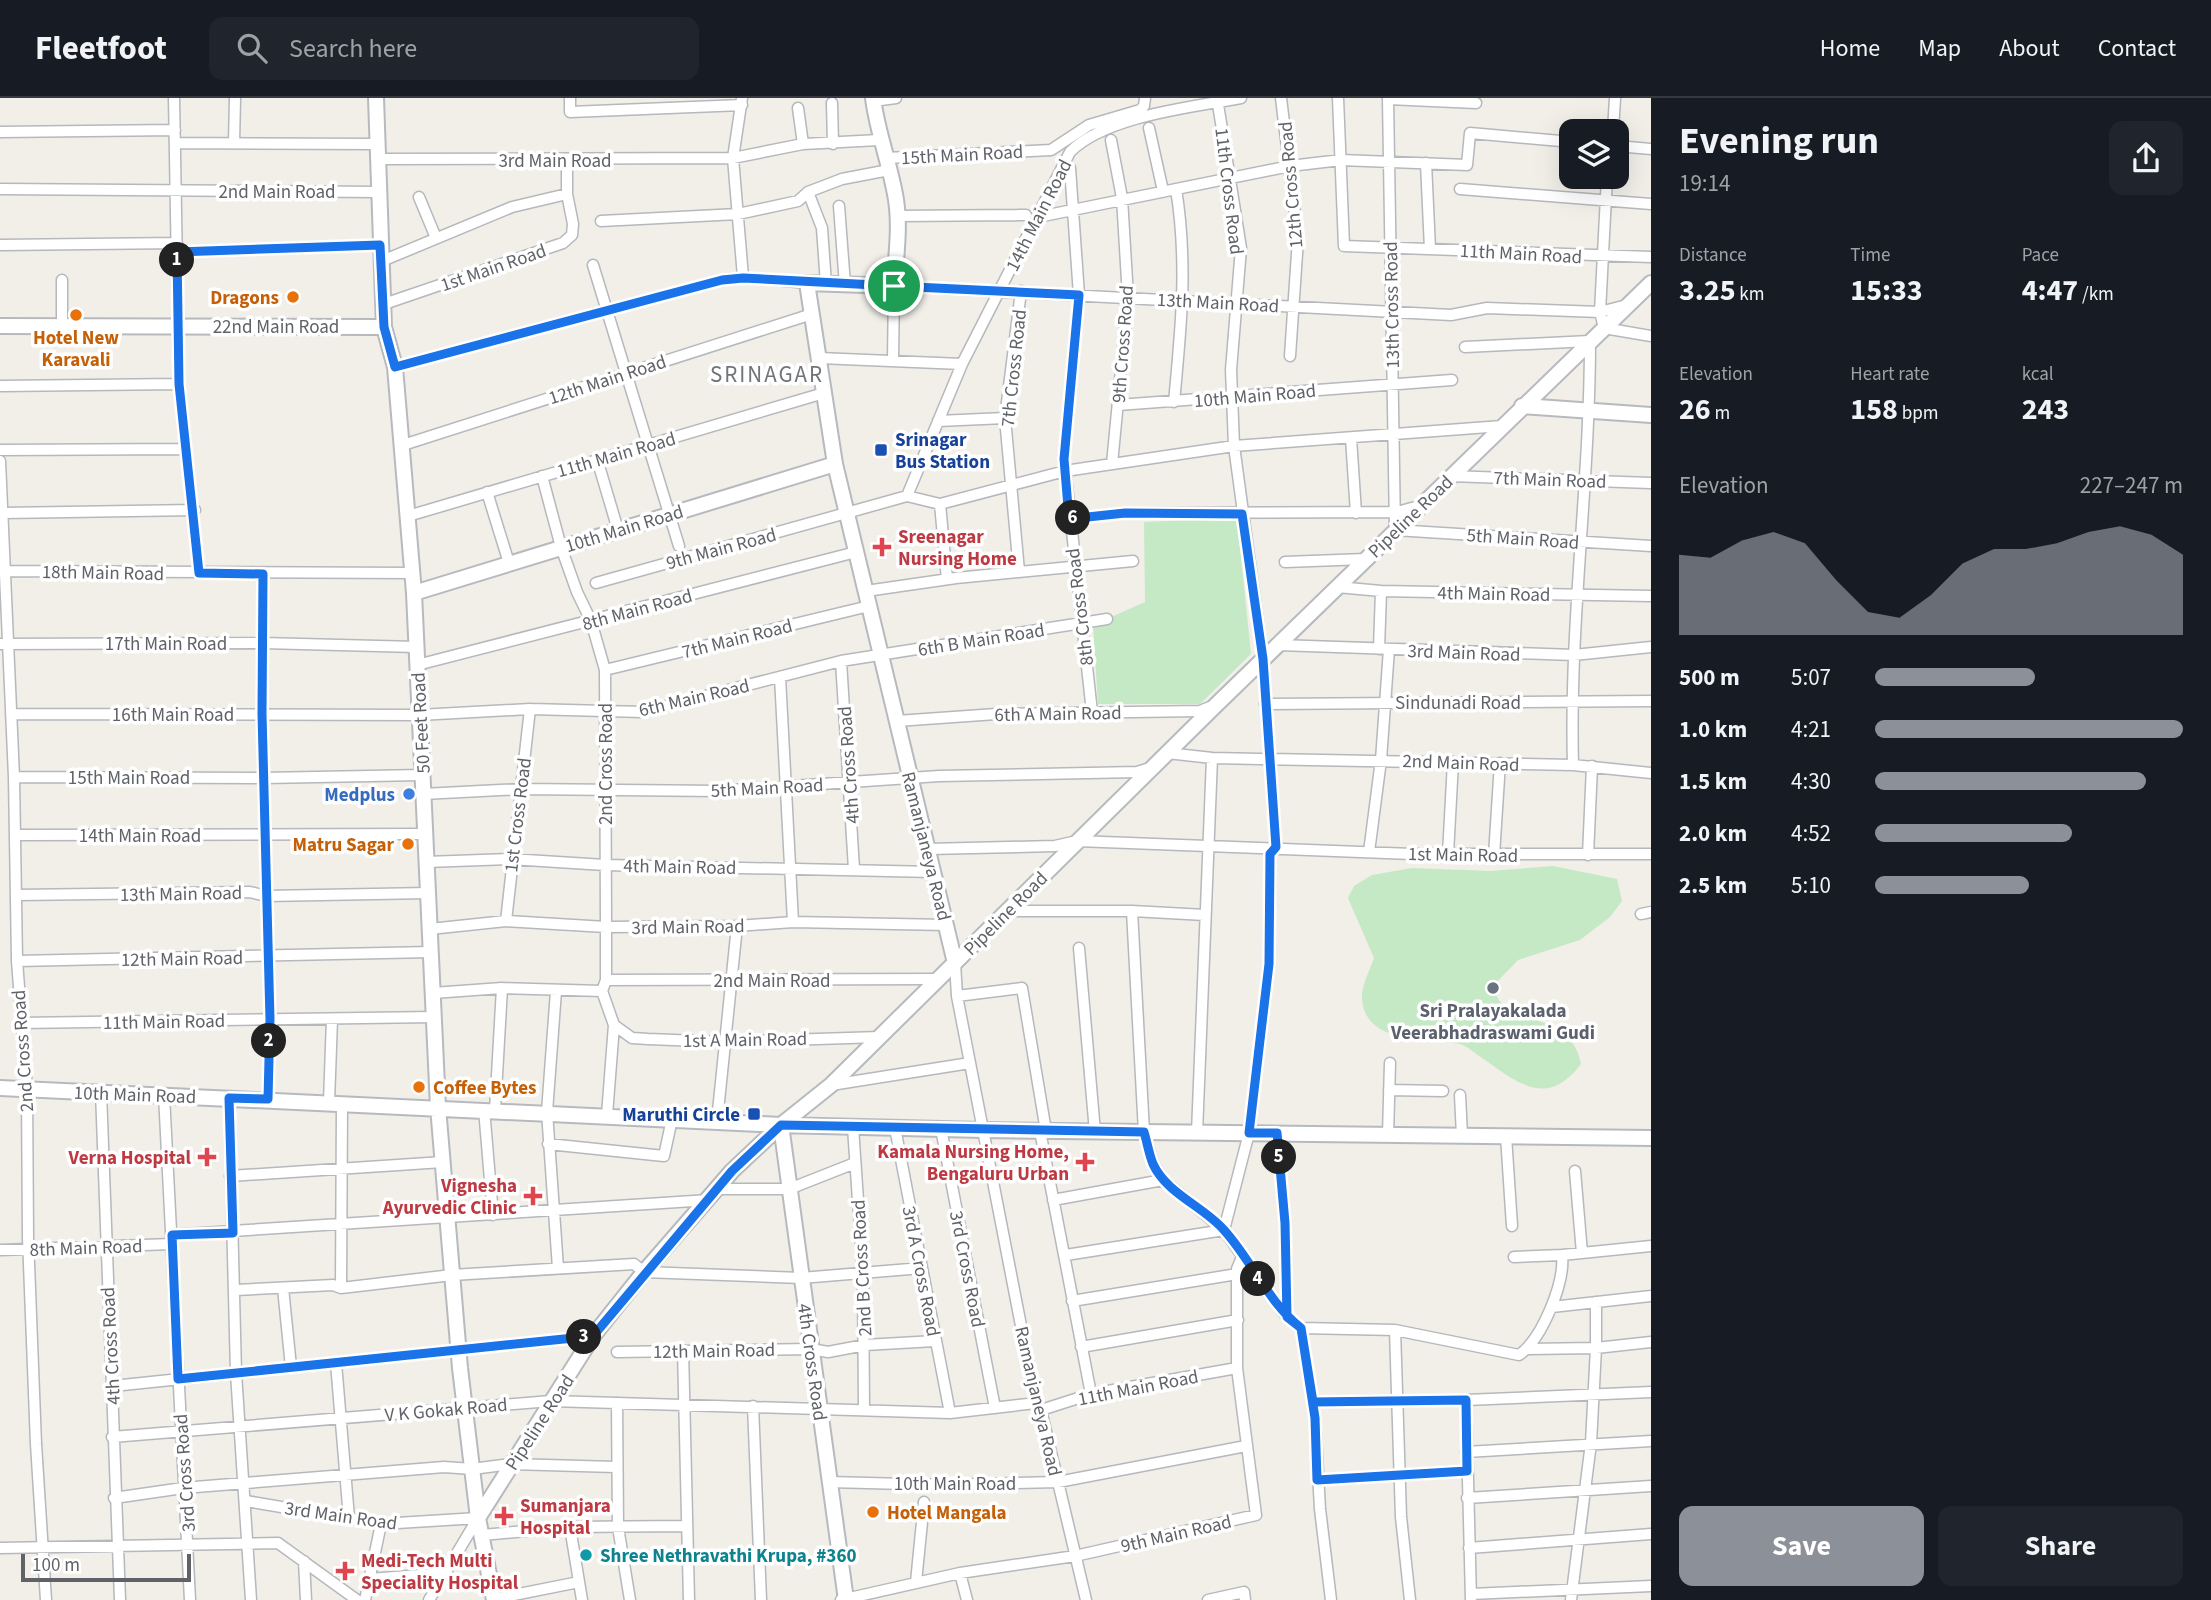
<!DOCTYPE html>
<meta charset="utf-8">
<style>
body{margin:0;font-family:"Source Sans 3",sans-serif;background:#20242c;color:#f1f3f6;height:100vh;display:flex;flex-direction:column;font-size:26px;white-space:nowrap}
*{box-sizing:border-box;margin:0}
p{font-size:23px;color:#9ea1a6}
.icon{flex:none;width:38px;height:38px;fill:none;stroke:currentColor;stroke-width:2;stroke-linecap:round;stroke-linejoin:round}
.map{position:relative;flex:1;overflow:hidden}
.drawer{display:flex;flex-direction:column;background:#171b24;width:560px}
.drawer>*{flex:none}
.tools{position:absolute;left:1559px;top:21px;display:grid;gap:14px}
.tools a{display:grid;place-items:center;width:70px;height:70px;border-radius:14px;background:#171b24;box-shadow:0 7px 28px #0002;font-size:35px}
.scale{position:absolute;left:21px;bottom:18px;width:170px;box-sizing:border-box;padding-left:7px;border:4px solid #5f6368;border-top:0;font-size:19px;line-height:24px;white-space:nowrap;color:#5f6368;-webkit-text-stroke:5px #fff;paint-order:stroke}
.pin{position:absolute;display:grid;place-items:center;width:60px;height:60px;color:#fff;margin:-30px;border:4px solid #fff;border-radius:50%;box-shadow:0 2px 7px #0007}
.km{position:absolute;width:35px;height:35px;margin:-18px;border-radius:50%;background:#222;color:#fff;font-size:19px;line-height:35px;text-align:center}
.round{display:grid;place-items:center;flex:none;width:74px;height:74px;border-radius:14px;background:#20242c}
.headline{display:flex;align-items:center;justify-content:space-between;height:119px;padding:0 28px}
h1{font-size:38px;font-weight:700;line-height:52px}
.stats{display:grid;grid-template-columns:repeat(3,1fr);gap:10px;height:119px;padding:7px 28px}
.stats div{display:grid;align-content:center}
.stats b{font-size:30px;font-weight:700}
.stats small{font-size:19px;font-weight:400}
.stats p{font-size:19px}
.chart{height:196px;padding:14px 28px}
.chart p{display:flex;justify-content:space-between}
.chart svg{width:100%;height:126px;margin-top:7px;fill:#8c9099;opacity:.7}
.action{display:flex;gap:14px;margin-top:auto;padding:14px 28px}
.action a{flex:1;height:80px;border-radius:14px;background:#8c9099;color:#fff;font-size:28px;font-weight:700;line-height:80px;text-align:center}
.action a+a{background:#20242c;color:#f1f3f6}
ul{padding:0 28px;list-style:none;font-size:23px}
li{display:grid;grid-template-columns:112px 84px 1fr;align-items:center;height:52px}
li i{height:18px;border-radius:9px;background:#8c9099}
header{display:flex;align-items:center;gap:42px;box-sizing:border-box;height:98px;padding:0 35px;background:#171b24;border-bottom:2px solid #363941}
header strong{font-size:33px}
nav{display:flex;gap:38px;margin-inline-start:auto;font-size:24px}
.search{width:490px;height:63px;background:#20242c;display:flex;align-items:center;gap:18px;box-sizing:border-box;padding:0 24px;border-radius:14px;color:#9ea1a6;font-size:26px}
main{display:flex;flex:1;min-height:0}
.map>svg:first-child{display:block}
.green{fill:#c5e8c5}
.lines{fill:none;stroke-linecap:round;stroke-linejoin:round}
.street-casing{stroke:#b5b8bc;stroke-width:13}
.secondary-casing{stroke:#b6babf;stroke-width:18}
.street{stroke:#fff;stroke-width:10}
.secondary{stroke:#fff;stroke-width:14}
.route-casing{stroke:#fff;stroke-width:14}
.route{stroke:#1a73e8;stroke-width:9}
.food-dot{fill:#e8710a;stroke:#fff;stroke-width:2.5}
.transit-dot{fill:#1a4fb4;stroke:#fff;stroke-width:2.5}
.health-dot{fill:#e0444e;stroke:#fff;stroke-width:2.5}
.shop-dot{fill:#3f7fe0;stroke:#fff;stroke-width:2.5}
.worship-dot{fill:#6b7280;stroke:#fff;stroke-width:2.5}
.culture-dot{fill:#0f9aa8;stroke:#fff;stroke-width:2.5}
.labels{text-anchor:middle;stroke-width:7;stroke-linejoin:round;paint-order:stroke}
.street-label{font-size:19px;fill:#5f6368;stroke:#fff}
.food-label{font-size:19px;font-weight:bold;fill:#c56008;stroke:#fff;text-anchor:end}
.transit-label{font-size:19px;font-weight:bold;fill:#164399;stroke:#fff;text-anchor:start}
.health-label{font-size:19px;font-weight:bold;fill:#be3a42;stroke:#fff;text-anchor:start}
.shop-label{font-size:19px;font-weight:bold;fill:#366cbe;stroke:#fff;text-anchor:end}
.worship-label{font-size:19px;font-weight:bold;fill:#5b616d;stroke:#fff}
.culture-label{font-size:19px;font-weight:bold;fill:#0d838f;stroke:#fff;text-anchor:start}
.quarter-label{font-size:23px;letter-spacing:2px;fill:#70757a;stroke:#fff}
</style>
<header>
<strong>Fleetfoot</strong>
<div class="search"><svg class="icon" aria-label="search" viewBox="0 0 24 24"><circle cx="10" cy="10" r="6"/><path d="M15 15l6 6"/></svg>Search here</div>
<nav><a>Home</a><a>Map</a><a>About</a><a>Contact</a></nav>
</header>
<main>
<div class="map">
<svg width="1651" height="1502" viewBox="0 0 1651 1502">
<rect width="100%" height="100%" fill="#f1efe8"/>
<path class="green" d="M1237,420l14,136 -51,50h-102l-5,-79 52,-23 -1,-80z
M1553,768l64,13 5,22 -12,16 -30,23 -62,20 -24,25c2,43 77,22 87,79 -34,45 -63,19 -99,-6 -6,-4 -15,-12 -22,-14 -31,-6 -95,1 -98,-45 -1,-13 8,-29 12,-41l-26,-60 6,-12 18,-11 40,-7 79,3z"/>
<g class="lines">
<defs>
<path id="street" d="M174,0l5,286 20,189
M570,0v14l172,-7
M742,0l-9,60 10,119
M1281,0l17,141 -8,117
M1338,0l6,148 307,11
M1388,0l7,432 256,16
M1388,1l88,4
M873,3l23,-3
M832,5l1,41
M798,10l5,36
M1149,30l14,63
M1613,33l2,-33
M0,34l175,-2
M1111,42l11,58 6,99 -16,167
M175,45l202,1
M234,45l1,-45
M1617,48l34,3
M886,60l165,-8 38,-25 51,-15 4,-4 1,-8
M378,61l355,-1 70,-14 76,-4
M1426,65l4,86
M1070,70l9,127 -15,164 28,253
M1607,79l-7,135 4,16 47,8
M0,91l379,3
M1460,91l191,15
M808,94l14,36 4,56
M419,99l17,41
M839,108l6,79
M898,118l128,-1
M1043,118l247,-50 51,-6 126,5 3,-32 102,9
M601,123l137,-7 60,-13 10,-9 34,-13 47,-9
M0,147l177,-2
M178,154l202,-7
M382,163l130,-54 55,-13
M593,167l86,281
M384,206l179,-61 9,-8 1,-11 -6,-30v-33
M62,228v-46
M1465,249l125,-6c0,142 -21,282 -17,424
M819,260l143,6
M893,263l1,-75 557,29 36,-7 113,4 27,-7
M395,269l327,-87 21,-3 64,6
M0,288l179,-2
M1174,304c7,-74 14,-139 2,-213
M1118,307l334,-25
M938,323l67,-3
M1351,340l5,75
M403,347l409,-131
M0,352l184,-1
M597,361l21,71
M0,363l14,316 3,184 10,128 1,149 8,206 10,156
M542,378l19,71 16,45 14,29 14,49 1,257v53l-4,11 12,34 -7,90
M1450,378l201,7
M487,394l22,71
M907,398l33,8 125,-33 169,-25 268,-20
M940,406l7,75
M3,415l192,-3
M408,418l416,-123
M1069,421l56,-6 272,-1 22,-6
M1285,464l80,-3
M4,473l408,2
M1019,473l-14,-153 16,-127
M263,476l-1,140 8,305 -2,80
M596,485l311,-87 55,-132 108,-212c35,-36 123,-45 171,-54
M1337,489l44,4 270,5
M866,493l90,-13 177,-17
M0,546l263,-1 153,4
M1278,547l296,10 77,-8
M1379,551l2,-58
M841,563l13,208
M417,567l439,-113
M605,572l264,-64
M780,579l13,245
M1265,606l386,-3
M11,616l408,1 111,-6 113,3 198,-51 266,-42
M897,623l99,-7 204,-3 10,-4
M1167,655l45,5 361,7 78,8
M14,679l250,1 158,-3
M423,696l98,-5 197,2 221,-15 198,-4 13,-4
M16,737l409,-1
M928,751l127,-3 22,-5 335,13h239
M1369,754l12,-92 8,-111
M1448,756l5,-92
M1494,757l6,-92
M1588,757l4,-89
M426,764l84,-3 95,6 329,7
M17,797l233,-3 16,4 162,-3
M1007,813h125l73,4
M1132,813l12,221 9,31 10,17 61,50 43,61 20,26 14,11 94,2 124,25c23,-16 46,-72 43,-100l89,-9
M1641,816l10,-2
M506,823l24,-212
M430,831l76,-8 100,6 131,-1 56,-4 153,3
M1079,850l16,184
M17,863l414,-9
M955,865l2,33 79,407 5,7 45,190
M606,882l332,-1
M556,893l-9,121 11,156
M433,895l69,-5 100,3
M957,898l65,-8 24,143
M20,925l414,-6
M614,927l18,13 16,1 77,3 155,-5
M831,987l139,-22
M1389,992l54,1
M101,994l19,508
M164,997l26,505
M1460,997l2,41
M229,1000l7,275 15,227
M329,1004l3,-83
M484,1011l9,106
M495,1012l7,-122
M717,1023l20,-195
M853,1029l10,147 1,135
M895,1030l55,285
M941,1031l54,279
M1040,1033l51,263
M1197,1035l15,-375
M1277,1036l8,89 2,94
M1388,1037l2,-72
M1506,1038l6,90
M548,1046l116,12 8,-37
M1575,1073l7,82
M230,1078l213,-14
M717,1091h72l66,-26
M1053,1102l110,-20
M171,1137l538,-35
M0,1152l172,-6
M1066,1157l158,-25 25,-97 14,-116 6,-53 1,-110 6,-7 -13,-188 -29,-213 -3,-76 10,-122 -24,-150
M1514,1159l48,-2
M283,1190l8,79
M341,1190l1,-185
M236,1192l97,-5 8,3 111,-13 182,-11 10,8 157,6 121,-10
M1072,1203l165,-27
M1552,1209l99,-11
M1301,1230l14,90 5,91 11,91
M1395,1232l6,187 9,83
M1081,1249l157,-27
M1528,1251l68,-1v-46
M683,1252l6,250
M617,1254l194,-3 17,3 37,-7 70,-4
M336,1265l13,155
M113,1288l480,-50
M1466,1302l5,200
M1313,1304l153,-2 185,-8
M617,1305l1,124 12,73
M753,1308l8,194
M1041,1312l50,-16 146,-26
M112,1339l439,-36 399,12 86,-10
M1466,1354l185,-11
M1317,1382l150,-9
M829,1384l115,3 114,-3 188,-36
M114,1400l69,-10 261,-21 28,2 39,-5 104,3
M1467,1400l184,-12
M246,1403l135,23 97,-6
M570,1429l12,73
M482,1437l88,-8 115,-1
M0,1450l278,-5 79,57
M1469,1450l182,-14
M304,1463l2,39
M960,1475l7,27
M369,1481l78,-6
M916,1484l8,-80
M1471,1496l180,-8
M494,1501l85,-17
M365,1502l16,-76
M429,1502l49,-82
M841,1502l119,-27 115,-17 181,-41 -19,-147v-99l5,-12
M1208,1502l36,-8 1,8
M1571,1502l20,-157 5,-95 55,-6"/>
<path id="secondary" d="M376,0l8,229 11,40 19,226 24,514 22,261 18,150 16,82
M873,0c4,33 16,63 22,96 6,30 1,62 -1,92l-87,-3 28,181 120,499
M0,228l384,1
M1522,308l129,9
M414,495l421,-129
M0,990l781,37 202,5 668,8
M781,1027l65,475
M478,1420l115,-182 51,-64 88,-101 49,-46 50,-40 386,-381 434,-421"/>
</defs>
<use href="#street" class="street-casing"/>
<use href="#secondary" class="secondary-casing"/>
<use href="#street" class="street"/>
<use href="#secondary" class="secondary"/>
</g>
<g class="lines">
<defs>
<path id="route" d="M894,188l-151,-8 -21,2 -327,87 -11,-40 -4,-82 -203,7 2,132 20,189 64,1 -1,140 8,305 -2,80 -39,-1 4,135 -61,2 6,144 415,-43 139,-165 49,-46 363,7c3,10 5,22 9,32 14,30 50,42 71,66 28,31 44,72 77,98l12,74 153,-2 1,71 -150,9 -2,-62 -14,-90 -14,-11 -2,-94 -8,-90h-28l20,-169 1,-110 6,-7 -13,-188 -21,-145 -117,-1 -56,6 -5,-60 15,-164 -185,-9"/>
</defs>
<use href="#route" class="route-casing"/>
<use href="#route" class="route"/>
</g>
<g class="food-dot">
<circle cx="293" cy="199" r="7"/>
<circle cx="76" cy="217" r="7"/>
<circle cx="408" cy="746" r="7"/>
<circle cx="419" cy="989" r="7"/>
<circle cx="873" cy="1414" r="7"/>
</g>
<g class="transit-dot">
<rect x="874" y="345" width="14" height="14" rx="3.5"/>
<rect x="747" y="1009" width="14" height="14" rx="3.5"/>
</g>
<g class="health-dot">
<path d="M878.5 438.5h7v7h7v7h-7v7h-7v-7h-7v-7h7z"/>
<path d="M203.5 1048.5h7v7h7v7h-7v7h-7v-7h-7v-7h7z"/>
<path d="M1081.5 1053.5h7v7h7v7h-7v7h-7v-7h-7v-7h7z"/>
<path d="M529.5 1087.5h7v7h7v7h-7v7h-7v-7h-7v-7h7z"/>
<path d="M500.5 1407.5h7v7h7v7h-7v7h-7v-7h-7v-7h7z"/>
<path d="M341.5 1462.5h7v7h7v7h-7v7h-7v-7h-7v-7h7z"/>
</g>
<circle class="shop-dot" cx="409" cy="696" r="7"/>
<circle class="worship-dot" cx="1493" cy="890" r="7"/>
<circle class="culture-dot" cx="586" cy="1457" r="7"/>
<g class="labels">
<g class="street-label">
<text transform="translate(962 56) rotate(-3)" y="7">15th Main Road</text>
<text x="555" y="69">3rd Main Road</text>
<text transform="translate(1290 87) rotate(-95)" y="7">12th Cross Road</text>
<text x="277" y="100">2nd Main Road</text>
<text transform="translate(1230 93) rotate(83)" y="7">11th Cross Road</text>
<text transform="translate(1038 117) rotate(-63)" y="7">14th Main Road</text>
<text transform="translate(1521 155) rotate(3)" y="7">11th Main Road</text>
<text transform="translate(493 169) rotate(-19)" y="7">1st Main Road</text>
<text transform="translate(1218 204) rotate(3)" y="7">13th Main Road</text>
<text transform="translate(1391 207) rotate(-91)" y="7">13th Cross Road</text>
<text x="276" y="235">22nd Main Road</text>
<text transform="translate(1122 246) rotate(-86)" y="7">9th Cross Road</text>
<text transform="translate(1013 270) rotate(-84)" y="7">7th Cross Road</text>
<text transform="translate(607 281) rotate(-18)" y="7">12th Main Road</text>
<text transform="translate(1255 297) rotate(-5)" y="7">10th Main Road</text>
<text transform="translate(616 356) rotate(-16)" y="7">11th Main Road</text>
<text transform="translate(1550 381) rotate(2)" y="7">7th Main Road</text>
<text transform="translate(1410 418) rotate(-44)" y="7">Pipeline Road</text>
<text transform="translate(624 430) rotate(-17)" y="7">10th Main Road</text>
<text transform="translate(1523 440) rotate(4)" y="7">5th Main Road</text>
<text transform="translate(721 450) rotate(-15)" y="7">9th Main Road</text>
<text transform="translate(103 474) rotate(1)" y="7">18th Main Road</text>
<text transform="translate(1494 495) rotate(1)" y="7">4th Main Road</text>
<text transform="translate(1079 509) rotate(-97)" y="7">8th Cross Road</text>
<text transform="translate(637 511) rotate(-15)" y="7">8th Main Road</text>
<text transform="translate(737 540) rotate(-14)" y="7">7th Main Road</text>
<text transform="translate(981 541) rotate(-9)" y="7">6th B Main Road</text>
<text x="166" y="552">17th Main Road</text>
<text transform="translate(1464 554) rotate(2)" y="7">3rd Main Road</text>
<text transform="translate(694 599) rotate(-13)" y="7">6th Main Road</text>
<text x="1458" y="611">Sindunadi Road</text>
<text transform="translate(1058 615) rotate(-1)" y="7">6th A Main Road</text>
<text x="173" y="623">16th Main Road</text>
<text transform="translate(420 625) rotate(-93)" y="7">50 Feet Road</text>
<text transform="translate(1461 664) rotate(2)" y="7">2nd Main Road</text>
<text transform="translate(605 666) rotate(-90)" y="7">2nd Cross Road</text>
<text transform="translate(848 667) rotate(-94)" y="7">4th Cross Road</text>
<text x="129" y="686">15th Main Road</text>
<text transform="translate(767 689) rotate(-3)" y="7">5th Main Road</text>
<text transform="translate(517 717) rotate(-83)" y="7">1st Cross Road</text>
<text x="140" y="744">14th Main Road</text>
<text transform="translate(927 748) rotate(76)" y="7">Ramanjaneya Road</text>
<text transform="translate(1463 756) rotate(1)" y="7">1st Main Road</text>
<text transform="translate(680 768) rotate(1)" y="7">4th Main Road</text>
<text transform="translate(181 795) rotate(-1)" y="7">13th Main Road</text>
<text transform="translate(1005 815) rotate(-45)" y="7">Pipeline Road</text>
<text transform="translate(688 828) rotate(-1)" y="7">3rd Main Road</text>
<text transform="translate(182 860) rotate(-1)" y="7">12th Main Road</text>
<text x="772" y="889">2nd Main Road</text>
<text transform="translate(164 923) rotate(-1)" y="7">11th Main Road</text>
<text transform="translate(745 941) rotate(-1)" y="7">1st A Main Road</text>
<text transform="translate(22 953) rotate(-94)" y="7">2nd Cross Road</text>
<text transform="translate(135 996) rotate(2)" y="7">10th Main Road</text>
<text transform="translate(86 1149) rotate(-2)" y="7">8th Main Road</text>
<text transform="translate(861 1170) rotate(-93)" y="7">2nd B Cross Road</text>
<text transform="translate(968 1171) rotate(79)" y="7">3rd Cross Road</text>
<text transform="translate(922 1173) rotate(79)" y="7">3rd A Cross Road</text>
<text transform="translate(110 1248) rotate(-93)" y="7">4th Cross Road</text>
<text transform="translate(714 1252) rotate(-1)" y="7">12th Main Road</text>
<text transform="translate(813 1264) rotate(82)" y="7">4th Cross Road</text>
<text transform="translate(1138 1289) rotate(-11)" y="7">11th Main Road</text>
<text transform="translate(1039 1303) rotate(77)" y="7">Ramanjaneya Road</text>
<text transform="translate(446 1311) rotate(-5)" y="7">V K Gokak Road</text>
<text transform="translate(539 1324) rotate(-57)" y="7">Pipeline Road</text>
<text transform="translate(184 1375) rotate(-94)" y="7">3rd Cross Road</text>
<text x="955" y="1392">10th Main Road</text>
<text transform="translate(341 1417) rotate(8)" y="7">3rd Main Road</text>
<text transform="translate(1176 1435) rotate(-13)" y="7">9th Main Road</text>
</g>
<g class="food-label">
<text x="279" y="206">Dragons</text>
<text x="76" y="246" text-anchor="middle">Hotel New<tspan x="76" dy="22">Karavali</tspan></text>
<text x="394" y="753">Matru Sagar</text>
<text x="433" y="996" text-anchor="start">Coffee Bytes</text>
<text x="887" y="1421" text-anchor="start">Hotel Mangala</text>
</g>
<g class="transit-label">
<text x="895" y="348">Srinagar<tspan x="895" dy="22">Bus Station</tspan></text>
<text x="740" y="1023" text-anchor="end">Maruthi Circle</text>
</g>
<g class="health-label">
<text x="898" y="445">Sreenagar<tspan x="898" dy="22">Nursing Home</tspan></text>
<text x="1069" y="1060" text-anchor="end">Kamala Nursing Home,<tspan x="1069" dy="22">Bengaluru Urban</tspan></text>
<text x="191" y="1066" text-anchor="end">Verna Hospital</text>
<text x="517" y="1094" text-anchor="end">Vignesha<tspan x="517" dy="22">Ayurvedic Clinic</tspan></text>
<text x="520" y="1414">Sumanjara<tspan x="520" dy="22">Hospital</tspan></text>
<text x="361" y="1469">Medi-Tech Multi<tspan x="361" dy="22">Speciality Hospital</tspan></text>
</g>
<g class="shop-label">
<text x="395" y="703">Medplus</text>
</g>
<g class="worship-label">
<text x="1493" y="919">Sri Pralayakalada<tspan x="1493" dy="22">Veerabhadraswami Gudi</tspan></text>
</g>
<g class="culture-label">
<text x="600" y="1464">Shree Nethravathi Krupa, #360</text>
</g>
<g class="quarter-label">
<text x="767" y="284">SRINAGAR</text>
</g>
</g>
</svg>
<div class="tools">
<a><svg class="icon" aria-label="layers" viewBox="0 0 24 24"><path d="M12 4l9 5-9 5-9-5zM3 14l9 5 9-5"/></svg></a>
</div>
<div class="scale">100 m</div>
<div class="pin" style="left:894px;top:188px;background:#1e9e55"><svg class="icon" aria-label="arrive" viewBox="0 0 24 24"><path d="M6 21V4h12l-3 4 3 4H6"/></svg></div>
<b class="km" style="left:177px;top:162px">1</b>
<b class="km" style="left:269px;top:943px">2</b>
<b class="km" style="left:584px;top:1239px">3</b>
<b class="km" style="left:1258px;top:1181px">4</b>
<b class="km" style="left:1279px;top:1059px">5</b>
<b class="km" style="left:1073px;top:420px">6</b>
</div>
<section class="drawer">
<div class="headline"><div><h1>Evening run</h1><p>19:14</p></div><a class="round"><svg class="icon" aria-label="share" viewBox="0 0 24 24"><path d="M12 15V3M7 8l5-5 5 5M5 13v7h14v-7"/></svg></a></div>
<div class="stats">
<div><p>Distance</p><b>3.25<small> km</small></b></div>
<div><p>Time</p><b>15:33</b></div>
<div><p>Pace</p><b>4:47<small> /km</small></b></div>
</div>
<div class="stats">
<div><p>Elevation</p><b>26<small> m</small></b></div>
<div><p>Heart rate</p><b>158<small> bpm</small></b></div>
<div><p>kcal</p><b>243</b></div>
</div>
<div class="chart"><p><span>Elevation</span>227–247 m</p>
<svg viewBox="0 0 160 44" preserveAspectRatio="none"><path d="M0 44V16L10 17L20 11L30 8L40 12L50 25L60 36L70 38L80 30L90 19L100 14L110 14L120 12L130 8L140 6L150 9L160 16V44z"/></svg>
</div>
<ul>
<li><b>500 m</b>5:07<i style="width:52%"></i></li>
<li><b>1.0 km</b>4:21<i style="width:100%"></i></li>
<li><b>1.5 km</b>4:30<i style="width:88%"></i></li>
<li><b>2.0 km</b>4:52<i style="width:64%"></i></li>
<li><b>2.5 km</b>5:10<i style="width:50%"></i></li>
</ul>
<div class="action"><a>Save</a><a>Share</a></div>
</section>
</main>
